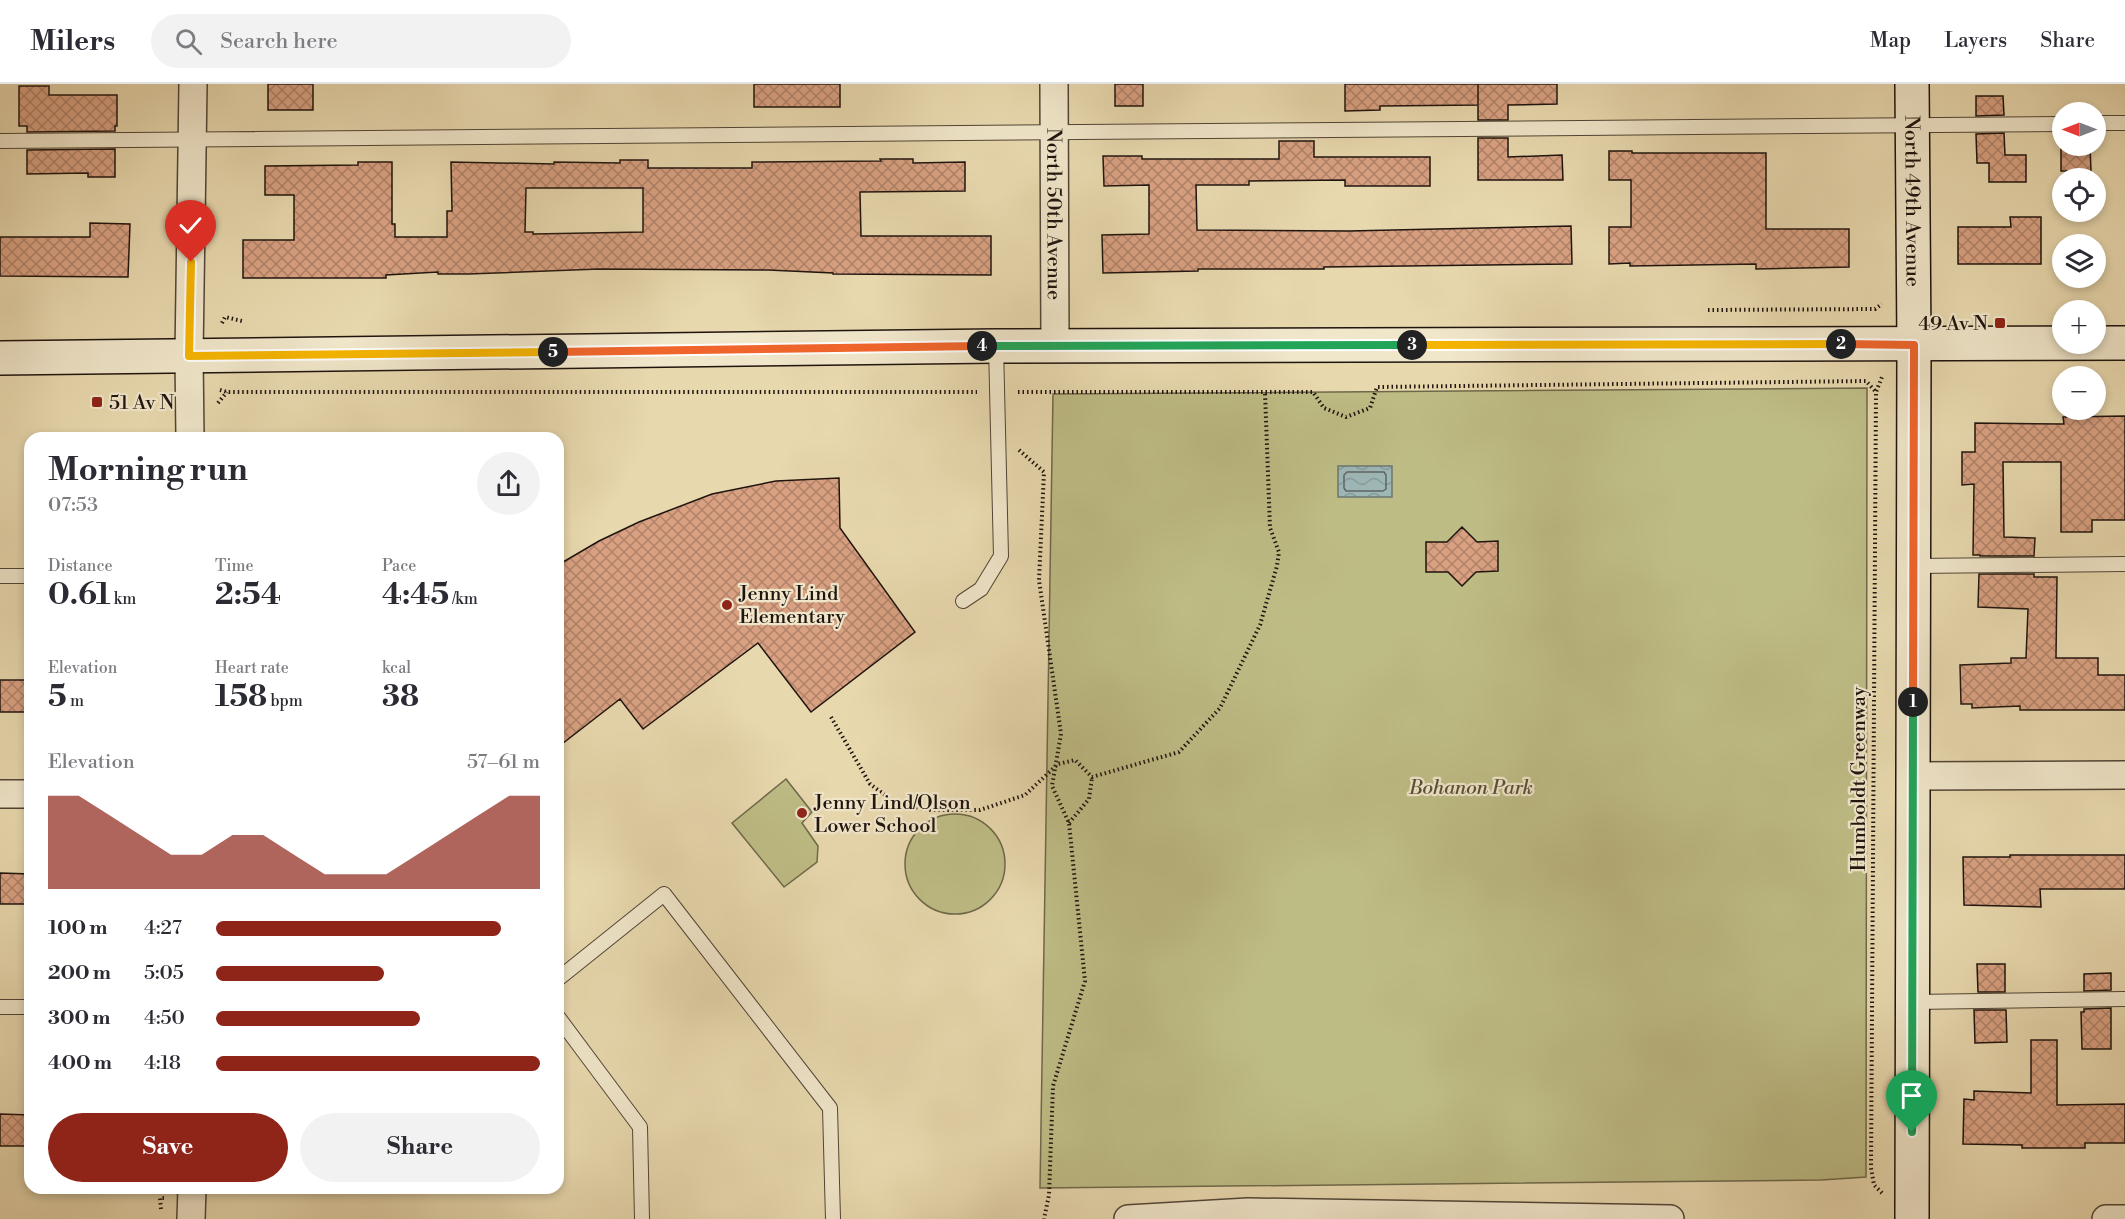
<!DOCTYPE html>
<meta charset="utf-8">
<style>
body{margin:0;font-family:"Libre Bodoni",serif;background:#f2f2f3;color:#2b2b33;height:100vh;display:flex;flex-direction:column;font-size:22px;white-space:nowrap}
*{box-sizing:border-box;margin:0}
p{font-size:20px;color:#7c7c81}
.icon{flex:none;width:33px;height:33px;fill:none;stroke:currentColor;stroke-width:2;stroke-linecap:round;stroke-linejoin:round}
.map{position:relative;flex:1;overflow:hidden}
.details{position:absolute;left:24px;top:348px;width:540px;height:762px;display:flex;flex-direction:column;background:#fff;border-radius:18px;box-shadow:0 3px 9px #0003}
.details>*{flex:none}
.needle{width:39px;rotate:270deg}
.controls{position:absolute;left:2052px;top:18px;display:grid;gap:12px}
.controls a{display:grid;place-items:center;width:54px;height:54px;border-radius:50%;background:#fff;box-shadow:0 3px 9px #0003;font-size:30px}
.pin{position:absolute;display:grid;place-items:center;width:51px;height:51px;color:#fff;margin:-62px -26px;border-radius:50% 50% 50% 0;rotate:-45deg;box-shadow:0 0 6px #0007}
.pin .icon{rotate:45deg}
.km{position:absolute;width:30px;height:30px;margin:-15px;border-radius:50%;background:#222;color:#fff;font-size:16px;line-height:30px;text-align:center}
.round{display:grid;place-items:center;flex:none;width:63px;height:63px;border-radius:32px;background:#f2f2f3}
.head{display:flex;align-items:center;justify-content:space-between;height:102px;padding:0 24px}
h1{font-size:33px;font-weight:700;line-height:45px}
.metrics{display:grid;grid-template-columns:repeat(3,1fr);gap:9px;height:102px;padding:6px 24px}
.metrics div{display:grid;align-content:center}
.metrics b{font-size:30px;font-weight:700}
.metrics small{font-size:16px;font-weight:400}
.metrics p{font-size:16px}
.chart{height:168px;padding:12px 24px}
.chart p{display:flex;justify-content:space-between}
.chart svg{width:100%;height:108px;margin-top:6px;fill:#8f2418;opacity:.7}
.action{display:flex;gap:12px;margin-top:auto;padding:12px 24px}
.action a{flex:1;height:69px;border-radius:36px;background:#8f2418;color:#fff;font-size:24px;font-weight:700;line-height:69px;text-align:center}
.action a+a{background:#f2f2f3;color:#2b2b33}
ul{padding:0 24px;list-style:none;font-size:20px}
li{display:grid;grid-template-columns:96px 72px 1fr;align-items:center;height:45px}
li i{height:15px;border-radius:8px;background:#8f2418}
header{display:flex;align-items:center;gap:36px;box-sizing:border-box;height:84px;padding:0 30px;background:#fff;border-bottom:2px solid #e1e1e2}
header strong{font-size:28px}
nav{display:flex;gap:33px;margin-inline-start:auto;font-size:21px}
.search{width:420px;height:54px;background:#f2f2f3;display:flex;align-items:center;gap:15px;box-sizing:border-box;padding:0 21px;border-radius:33px;color:#7c7c81;font-size:22px}
.map>svg:first-child{display:block}
.park{fill:#bebc85;stroke:#6e684a;stroke-width:1.5}
.water{fill:url(#water-waves);stroke:#6b7573;stroke-width:1.5}
.lines{fill:none;stroke-linecap:round;stroke-linejoin:round}
.shore{stroke:#5e6562;stroke-width:1.5}
.building{fill:url(#building-cross-hatch);stroke:#1f140e;stroke-width:1.5;fill-rule:evenodd}
.lane-casing{stroke:#514536;stroke-width:16}
.street-casing{stroke:#514536;stroke-width:30}
.secondary-casing{stroke:#1f140e;stroke-width:36}
.path{stroke:#1f140e;stroke-width:4;stroke-dasharray:1.5 3;stroke-linecap:butt}
.lane{stroke:#f0e6ca;stroke-width:14}
.street{stroke:#f0e6ca;stroke-width:27}
.secondary{stroke:#f0e6ca;stroke-width:33}
.split-1-casing{stroke:#fff;stroke-width:12}
.split-2-casing{stroke:#fff;stroke-width:12}
.split-3-casing{stroke:#fff;stroke-width:12}
.split-4-casing{stroke:#fff;stroke-width:12}
.split-5-casing{stroke:#fff;stroke-width:12}
.split-6-casing{stroke:#fff;stroke-width:12}
.split-1{stroke:#22a559;stroke-width:8}
.split-2{stroke:#f0652b;stroke-width:8}
.split-3{stroke:#f5b400;stroke-width:8}
.split-4{stroke:#22a559;stroke-width:8}
.split-5{stroke:#f0652b;stroke-width:8}
.split-6{stroke:#f5b400;stroke-width:8}
.poi-dot{fill:#8f2418;stroke:#f0e6ca;stroke-width:2}
.labels{text-anchor:middle;stroke-width:4.5;stroke-linejoin:round;paint-order:stroke}
.street-label{font-size:20px;fill:#1f140e;stroke:#f0e6ca}
.poi-label{font-size:20px;fill:#1f140e;stroke:#f0e6ca;text-anchor:start}
.park-label{font-size:20px;font-style:italic;fill:#574f38;stroke:#f0e6ca}
</style>
<header>
<strong>Milers</strong>
<div class="search"><svg class="icon" aria-label="search" viewBox="0 0 24 24"><circle cx="10" cy="10" r="6"/><path d="M15 15l6 6"/></svg>Search here</div>
<nav><a>Map</a><a>Layers</a><a>Share</a></nav>
</header>
<div class="map">
<svg width="2125" height="1135" viewBox="0 0 2125 1135">
<defs>
<pattern id="water-waves" width="16" height="10" patternUnits="userSpaceOnUse" patternTransform="scale(1.5)"><rect width="16" height="10" fill="#9db6b6"/><path d="M0 5q4-4 8 0t8 0" fill="none" stroke="#879c9b"/></pattern>
<pattern id="building-cross-hatch" width="8" height="8" patternUnits="userSpaceOnUse" patternTransform="scale(1.5)"><rect width="8" height="8" fill="#d9a182"/><path d="M0 0l8 8M0 8l8-8" fill="none" stroke="#af8269"/></pattern>
</defs>
<rect width="100%" height="100%" fill="#e8d8ae"/>
<filter id="stains"><feTurbulence type="fractalNoise" baseFrequency=".00333" numOctaves="4"/><feColorMatrix values="0 0 0 0 .2 0 0 0 0 .09 0 0 0 0 .02 0 0 0 .5 -.17"/></filter>
<radialGradient id="worn" r=".72"><stop offset=".6" stop-color="#630" stop-opacity="0"/><stop offset="1" stop-color="#630" stop-opacity=".3"/></radialGradient>
<path class="park" d="M1867,304l-1,789 -45,3 -781,8 13,-794z
M786,695l26,33 -10,11 16,23 -1,16 -33,25 -52,-64z
M905 780a50 50 0 1 1 100 0a50 50 0 1 1-100 0Z"/>
<path class="water" d="M1338,382h54v31h-54z"/>
<g class="lines">
<path class="shore" d="M1347,388h37l2,3v14l-3,2h-37l-2,-3v-13z"/>
</g>
<path class="building" d="M268,0h45v26h-45z
M754,0h86v23h-86z
M1115,0h28v22h-28z
M1345,0h133v21l-98,1v4l-35,1z
M1478,0h79v20l-49,1v15h-30z
M19,2h30v9h68v31h-2v5l-88,1v-6h-8z
M1976,12h27l1,19 -28,1z
M2004,49l1,22h21v27h-37v-19h-12l-1,-29z
M1478,54h30v19l54,-2 1,25h-85z
M1279,57h35v16h116v29h-85v-6l-96,1v4h-53l1,45 152,1 222,-5 1,38 -248,3v2h-126v2l-95,2 -1,-38 47,-1v-49l-45,1 -1,-30h39v3h137z
M2061,62h29l1,25h-30z
M115,65v28h-27v-4l-61,1v-24z
M1609,67h23v2h134v76h83v38l-93,2v-5l-126,2v-3l-21,1v-37h22v-47h-22z
M880,75h33v4l52,-1v29l-105,1 1,44h130v39l-158,-1v-1l-65,-3 -169,-1 -131,5h-30v-2l-52,3v3h-143v-38h51v-45h-29v-29l93,-1v-3h34v62h3v13h52v-26h5l-1,-49 103,2v-2l66,1v-3h28v8h104v-6l129,-1zM526,104h117v44l-110,2v-2h-8z
M2010,133h31v47h-83v-37h53z
M90,139l40,1 -2,53 -128,-1v-39h90z
M2125,332v104h-33v12h-31v-70h-58l1,75 31,1 -1,18h-54v-1h-7l1,-71 -12,1v-33h13v-29l89,1 -1,-7z
M839,394l1,50 75,104 -104,80 -53,-69 -115,86 -23,-30 -62,48v-182l41,-24 40,-19 73,-28 64,-13z
M1462,443l15,15 21,-1v30l-22,1 -14,14 -14,-14h-22v-30h21z
M1979,490h55v3h23l-1,81h42v17h27v35h-105v-4l-48,2v-4h-11l-1,-39 51,-2v-5h15l2,-49 -50,-2z
M0,596h30v32h-30z
M2010,771h115v34h-85l1,18 -77,-2 -1,-48h47z
M0,789l30,1v30h-30z
M1977,880h28v28h-27z
M2111,889v17l-27,1v-17z
M2111,924v41h-29l-1,-37h3v-3z
M1974,926h32l1,32 -32,1z
M2031,956h26v65l68,-1v39h-40v5h-63v-3l-59,-1 1,-45 10,1v-9l57,2z
M0,1030l30,1v31h-30z"/>
<g class="lines">
<defs>
<path id="lane" d="M2096,39h29
M0,57l2062,-17
M1914,482l211,-2
M0,492h30
M963,517l18,-12 20,-33 -5,-210
M558,895l106,-85 166,214 3,111
M1913,918l212,-3
M0,923h30
M558,933l82,110 2,92"/>
<g id="street">
<path id="s1" d="M1054,0l1,261"/>
<path d="M190,354l-1,-82 4,-272"/>
<path d="M1913,692l212,-1"/>
<path d="M0,710h30"/>
<path d="M191,1135l1,-31"/>
<path d="M1128,1135l120,-7 422,7"/>
<path d="M2106,1135h19"/>
</g>
<g id="secondary">
<path id="s2" d="M1912,0l2,261 -2,874"/>
<path d="M0,274l996,-12 1129,-3"/>
</g>
</defs>
<use href="#lane" class="lane-casing"/>
<use href="#street" class="street-casing"/>
<use href="#secondary" class="secondary-casing"/>
<path class="path" d="M1708,226l167,-1 7,-5
M222,239l3,-6 17,4
M220,306l7,2h750
M1018,308h295l11,16 22,9 24,-9 7,-21 489,-6 10,11
M218,319l9,-11
M1019,366l25,22 -5,108 22,154 -9,52 17,37 16,158 -32,105 -4,109 -5,24
M831,633l39,67 27,20 34,6h49l45,-15 33,-31 17,-4 17,17 87,-25 41,-44 40,-83 17,-59 2,-14 -9,-24 -5,-136
M1069,739l20,-24 3,-22
M223,1104v2
M1882,1109l-8,-8 -3,-17 5,-776 6,-15
M161,1125l-1,-11h6"/>
<use href="#lane" class="lane"/>
<use href="#street" class="street"/>
<use href="#secondary" class="secondary"/>
</g>
<g class="lines">
<defs>
<path id="split-1" d="M1912,1048l1,-430"/>
<path id="split-2" d="M1841,260l73,1 -1,357"/>
<path id="split-3" d="M1412,261l429,-1"/>
<path id="split-4" d="M982,262l430,-1"/>
<path id="split-5" d="M553,268l429,-6"/>
<path id="split-6" d="M191,178l-2,94 364,-4"/>
</defs>
<use href="#split-1" class="split-1-casing"/>
<use href="#split-2" class="split-2-casing"/>
<use href="#split-3" class="split-3-casing"/>
<use href="#split-4" class="split-4-casing"/>
<use href="#split-5" class="split-5-casing"/>
<use href="#split-6" class="split-6-casing"/>
<use href="#split-1" class="split-1"/>
<use href="#split-2" class="split-2"/>
<use href="#split-3" class="split-3"/>
<use href="#split-4" class="split-4"/>
<use href="#split-5" class="split-5"/>
<use href="#split-6" class="split-6"/>
</g>
<g class="poi-dot">
<rect x="1994" y="233" width="12" height="12" rx="3"/>
<rect x="91" y="312" width="12" height="12" rx="3"/>
<circle cx="727" cy="521" r="6"/>
<circle cx="802" cy="729" r="6"/>
</g>
<g class="labels">
<g class="street-label">
<text dy="7" stroke="none"><textPath href="#s2" startOffset="117">North 49th Avenue</textPath></text>
<text dy="7" stroke="none"><textPath href="#s1" startOffset="130">North 50th Avenue</textPath></text>
<text transform="translate(1858 695) rotate(-90)" y="7">Humboldt Greenway</text>
</g>
<g class="poi-label">
<text x="1988" y="246" text-anchor="end">49 Av N</text>
<text x="109" y="325">51 Av N</text>
<text x="739" y="516">Jenny Lind<tspan x="739" dy="23">Elementary</tspan></text>
<text x="814" y="725">Jenny Lind/Olson<tspan x="814" dy="23">Lower School</tspan></text>
</g>
<g class="park-label">
<text x="1471" y="710">Bohanon Park</text>
</g>
</g>
<rect width="100%" height="100%" filter="url(#stains)"/>
<rect width="100%" height="100%" fill="url(#worn)"/>
</svg>
<div class="controls">
<a><svg class="needle" viewBox="-14 -14 28 28"><path d="M0-13l5 13h-10z" fill="#e53935"/><path d="M0 13l5-13h-10z" fill="#7c7c81"/></svg></a>
<a><svg class="icon" aria-label="locate" viewBox="0 0 24 24"><circle cx="12" cy="12" r="6"/><path d="M12 2v4M12 18v4M2 12h4M18 12h4"/></svg></a>
<a><svg class="icon" aria-label="layers" viewBox="0 0 24 24"><path d="M12 4l9 5-9 5-9-5zM3 14l9 5 9-5"/></svg></a>
<a>+</a>
<a>−</a>
</div>
<div class="pin" style="left:1912px;top:1048px;background:#1e9e55"><svg class="icon" aria-label="arrive" viewBox="0 0 24 24"><path d="M6 21V4h12l-3 4 3 4H6"/></svg></div>
<div class="pin" style="left:191px;top:178px;background:#d93025"><svg class="icon" aria-label="check" viewBox="0 0 24 24"><path d="M5 12l5 5 9-10"/></svg></div>
<b class="km" style="left:1913px;top:618px">1</b>
<b class="km" style="left:1841px;top:260px">2</b>
<b class="km" style="left:1412px;top:261px">3</b>
<b class="km" style="left:982px;top:262px">4</b>
<b class="km" style="left:553px;top:268px">5</b>
<section class="details">
<div class="head"><div><h1>Morning run</h1><p>07:53</p></div><a class="round"><svg class="icon" aria-label="share" viewBox="0 0 24 24"><path d="M12 15V3M7 8l5-5 5 5M5 13v7h14v-7"/></svg></a></div>
<div class="metrics">
<div><p>Distance</p><b>0.61<small> km</small></b></div>
<div><p>Time</p><b>2:54</b></div>
<div><p>Pace</p><b>4:45<small> /km</small></b></div>
</div>
<div class="metrics">
<div><p>Elevation</p><b>5<small> m</small></b></div>
<div><p>Heart rate</p><b>158<small> bpm</small></b></div>
<div><p>kcal</p><b>38</b></div>
</div>
<div class="chart"><p><span>Elevation</span>57–61 m</p>
<svg viewBox="0 0 160 44" preserveAspectRatio="none"><path d="M0 44V6L10 6L20 14L30 22L40 30L50 30L60 22L70 22L80 30L90 38L100 38L110 38L120 30L130 22L140 14L150 6L160 6V44z"/></svg>
</div>
<ul>
<li><b>100 m</b>4:27<i style="width:88%"></i></li>
<li><b>200 m</b>5:05<i style="width:52%"></i></li>
<li><b>300 m</b>4:50<i style="width:63%"></i></li>
<li><b>400 m</b>4:18<i style="width:100%"></i></li>
</ul>
<div class="action"><a>Save</a><a>Share</a></div>
</section>
</div>
